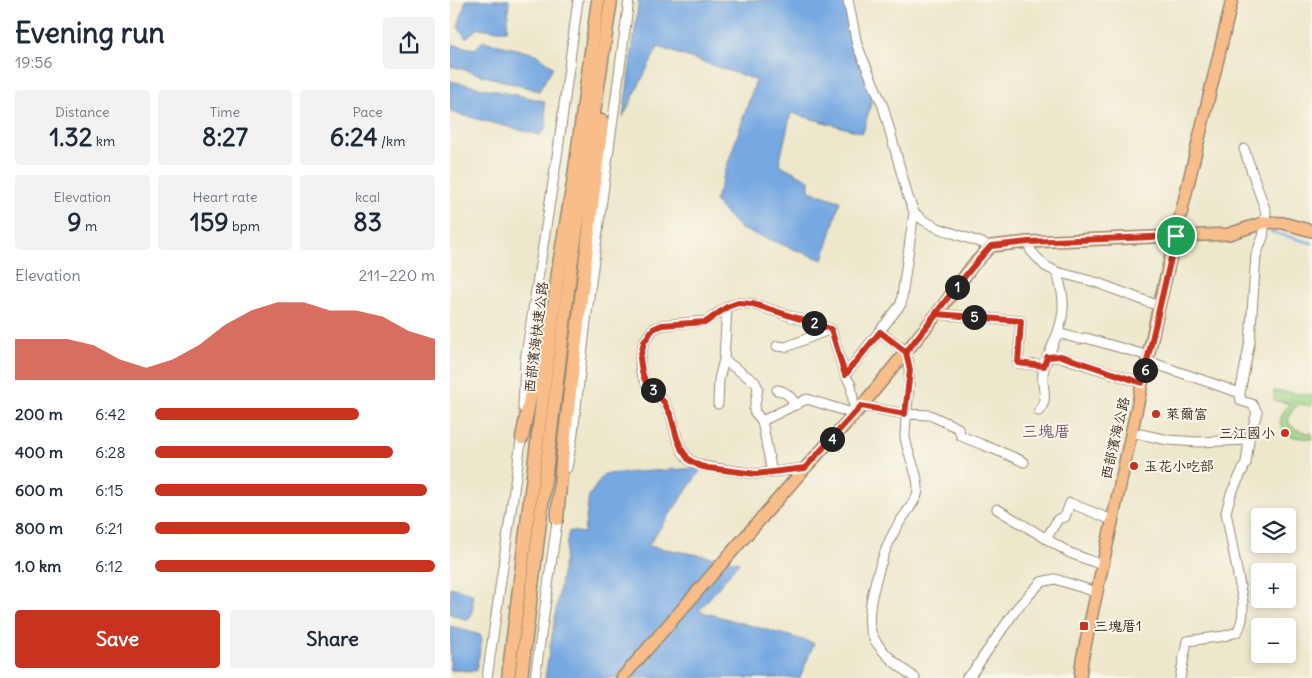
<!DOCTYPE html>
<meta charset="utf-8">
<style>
body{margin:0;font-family:Delius,"LXGW WenKai TC",sans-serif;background:#f2f2f3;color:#1f2937;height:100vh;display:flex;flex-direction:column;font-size:19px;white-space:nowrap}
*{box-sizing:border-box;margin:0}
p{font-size:16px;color:#747a83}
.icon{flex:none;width:28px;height:28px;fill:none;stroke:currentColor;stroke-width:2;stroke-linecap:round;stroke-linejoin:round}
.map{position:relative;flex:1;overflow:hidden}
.drawer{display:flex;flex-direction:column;background:#fff;width:450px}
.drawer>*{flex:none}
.tools{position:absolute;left:801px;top:508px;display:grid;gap:10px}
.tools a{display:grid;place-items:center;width:45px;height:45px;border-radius:5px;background:#fff;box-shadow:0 2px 8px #0003;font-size:25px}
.pin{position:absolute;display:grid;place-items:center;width:42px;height:42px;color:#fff;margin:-21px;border:2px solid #fff;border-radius:50%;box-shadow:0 1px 5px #0007}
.km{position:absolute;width:25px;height:25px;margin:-12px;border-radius:50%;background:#222;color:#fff;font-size:14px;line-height:25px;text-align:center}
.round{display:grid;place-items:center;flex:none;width:52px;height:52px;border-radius:5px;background:#f2f2f3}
.headline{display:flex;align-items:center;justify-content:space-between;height:85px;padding:0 15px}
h1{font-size:28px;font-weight:700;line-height:38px}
.metrics{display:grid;grid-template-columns:repeat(3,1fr);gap:8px;height:85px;padding:5px 15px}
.metrics div{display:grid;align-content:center;border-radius:5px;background:#f2f2f3;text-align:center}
.metrics b{font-size:25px;font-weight:700}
.metrics small{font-size:14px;font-weight:400}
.metrics p{font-size:14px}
.chart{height:140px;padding:10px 15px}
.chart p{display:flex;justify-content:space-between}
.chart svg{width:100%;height:90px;margin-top:5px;fill:#c8321e;opacity:.7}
.primary-button{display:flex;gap:10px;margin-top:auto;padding:10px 15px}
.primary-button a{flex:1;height:58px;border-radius:5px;background:#c8321e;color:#fff;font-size:20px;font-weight:700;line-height:58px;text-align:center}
.primary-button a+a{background:#f2f2f3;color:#1f2937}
ul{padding:0 15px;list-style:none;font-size:16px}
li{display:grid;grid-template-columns:80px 60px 1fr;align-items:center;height:38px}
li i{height:12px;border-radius:6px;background:#c8321e}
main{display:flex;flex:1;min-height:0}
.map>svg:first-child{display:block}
.green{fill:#9bd385;stroke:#6b7e52}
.water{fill:#76a8e1;stroke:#586980}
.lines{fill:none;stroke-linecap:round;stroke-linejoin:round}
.stream{stroke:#76a8e1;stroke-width:2.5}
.minor-casing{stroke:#948874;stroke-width:11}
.major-casing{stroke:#948874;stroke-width:14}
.highway-casing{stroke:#948874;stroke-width:15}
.minor{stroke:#fff;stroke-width:9}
.major{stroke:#f8bd89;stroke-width:11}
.highway{stroke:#f8bd89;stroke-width:12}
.route-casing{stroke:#fff;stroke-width:10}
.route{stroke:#c8321e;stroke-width:6}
.poi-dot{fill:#c8321e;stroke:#fbf7ec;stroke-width:2}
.labels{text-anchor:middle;stroke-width:4;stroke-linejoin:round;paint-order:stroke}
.street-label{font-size:14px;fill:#3b2a1e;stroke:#fbf7ec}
.poi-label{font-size:14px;fill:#3b2a1e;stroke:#fbf7ec;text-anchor:start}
.quarter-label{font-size:16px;fill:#745969;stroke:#fbf7ec}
</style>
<main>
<section class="drawer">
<div class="headline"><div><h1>Evening run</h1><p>19:56</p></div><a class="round"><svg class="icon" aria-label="share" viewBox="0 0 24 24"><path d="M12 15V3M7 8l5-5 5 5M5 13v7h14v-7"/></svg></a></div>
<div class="metrics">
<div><p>Distance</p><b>1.32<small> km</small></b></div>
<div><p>Time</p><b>8:27</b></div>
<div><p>Pace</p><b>6:24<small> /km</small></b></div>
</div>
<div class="metrics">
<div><p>Elevation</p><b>9<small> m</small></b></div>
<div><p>Heart rate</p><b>159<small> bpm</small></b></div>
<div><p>kcal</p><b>83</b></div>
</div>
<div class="chart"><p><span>Elevation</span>211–220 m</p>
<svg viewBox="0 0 160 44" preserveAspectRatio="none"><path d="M0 44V24L10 24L20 24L30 27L40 34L50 38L60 34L70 27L80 17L90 10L100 6L110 6L120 10L130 10L140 13L150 20L160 24V44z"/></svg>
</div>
<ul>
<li><b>200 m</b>6:42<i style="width:73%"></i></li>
<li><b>400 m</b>6:28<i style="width:85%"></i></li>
<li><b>600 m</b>6:15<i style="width:97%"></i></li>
<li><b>800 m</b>6:21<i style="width:91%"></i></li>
<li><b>1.0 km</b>6:12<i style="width:100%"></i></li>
</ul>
<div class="primary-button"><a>Save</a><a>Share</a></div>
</section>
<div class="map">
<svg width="862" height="678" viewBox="0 0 862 678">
<rect width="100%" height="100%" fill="#fbf7ec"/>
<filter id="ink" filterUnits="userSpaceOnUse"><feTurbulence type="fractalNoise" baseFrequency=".02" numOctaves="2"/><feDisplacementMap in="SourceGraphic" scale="10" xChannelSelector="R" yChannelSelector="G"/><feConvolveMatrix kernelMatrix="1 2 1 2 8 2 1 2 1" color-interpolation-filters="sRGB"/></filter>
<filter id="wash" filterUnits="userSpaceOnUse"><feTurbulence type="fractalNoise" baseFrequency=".0096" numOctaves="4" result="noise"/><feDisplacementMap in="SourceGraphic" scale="20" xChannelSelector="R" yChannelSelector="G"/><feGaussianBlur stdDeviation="1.12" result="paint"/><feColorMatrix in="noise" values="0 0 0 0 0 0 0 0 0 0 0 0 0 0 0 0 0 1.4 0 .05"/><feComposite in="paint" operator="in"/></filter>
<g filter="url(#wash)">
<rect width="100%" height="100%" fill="#ede7cb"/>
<path class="green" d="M824,391l38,4v11l-13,-2 -7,6 -4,11c5,10 14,11 24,12v6c-15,-1 -27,-1 -32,-17l2,-7 7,-12 -15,-2z"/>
<path class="water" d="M16,0h43l-2,30h-14l-15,-2 -12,10 -8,-11z
M189,0h207l26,99 -9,34 -72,-20 -12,51 30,16v11l31,10 -17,59 -82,-31 -26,-27 41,-122 -98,-33 -35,70z
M33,41l53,13 17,13 -14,24 -89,-25v-22l25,5z
M0,81l94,20 3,25 -7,9 -90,-23z
M252,468l-54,78 91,16 -40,49 115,32 -14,35h-255l24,-147 15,2 5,-37 15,-22z
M0,587l22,6 1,14 -3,11 -2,2 -18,-6z
M0,626l30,9 2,5 -6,31 -26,-1z"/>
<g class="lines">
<path class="stream" d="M821,232l41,11"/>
</g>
</g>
<g filter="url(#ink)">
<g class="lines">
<defs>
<path id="minor" d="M398,0l9,45 26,61 25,91 6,15 9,8 15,8 53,18
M578,242l3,9 14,15 12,6 38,10 64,24
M277,307l-3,53 31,22 3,6 -4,23 8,10 10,52
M487,314l84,7 -3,42 27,3
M430,332c6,5 23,15 26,21 8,16 -1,62 -1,83 1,17 17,43 12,59 -3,9 -17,25 -22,35 -12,21 -31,79 -24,102 6,18 29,35 44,46
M608,333l21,6 7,-1 63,18
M327,346l9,1 45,-18
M597,357h14l81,26
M697,361l93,32
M395,375l56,-71 13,-92
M327,390c9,1 15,8 19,15
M268,404l1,-25 5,-19
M411,406l44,8 25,1 28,13 3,8c21,9 42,16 63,26
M73,408l2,-47 33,-211 20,-150
M589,411c2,-3 5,-8 5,-11 2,-9 -3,-18 -1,-27 5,-24 22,-46 20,-71 0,-10 -4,-21 -6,-30
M312,421l45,-22 48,15 -4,-29 -6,-10 -14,-46 -78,-25 -15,-1 -11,4 -21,14 -44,4 -9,4 -9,13 -4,16 1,14 5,11 18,19 7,13 6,23 5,12 7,10 11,5 8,2 48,7 49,-6
M681,432l37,8 29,2 52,-2
M117,468l6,-35 15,-129 41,-304
M547,509l73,44 32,12
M596,539l12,-20 7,-2 5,-14 42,17
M37,678l35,-244
M85,678l23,-163
M516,678l6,-5 45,-65 24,-26 14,-3 41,13
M730,678l7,-37 37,-5 13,-4c6,-9 6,-19 6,-30l-17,-90 5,-18 15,-31 3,-23 8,-28 -5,-8 -11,-3 -1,-8 10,-52 6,-86 7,-18 3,-25 -22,-63"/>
<path id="major" d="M172,678l183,-210 50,-54 82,-100 36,-49 18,-19 37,-4 201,-8 37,-12 17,1 29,8
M630,678l2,-18 77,-354 73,-306"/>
<path id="highway" d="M72,438l20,-100
M107,519l6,-68 39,-330
M58,678l51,-414 14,-80 25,-184
M71,678l50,-412 40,-266"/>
</defs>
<use href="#minor" class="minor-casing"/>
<use href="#major" class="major-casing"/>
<use href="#highway" class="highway-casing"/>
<use href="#minor" class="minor"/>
<use href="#major" class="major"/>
<use href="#highway" class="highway"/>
</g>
</g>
<g class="lines" filter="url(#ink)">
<defs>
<path id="route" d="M726,236l-148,6 -37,4c-31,33 -57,71 -85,106l-26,-20 -35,43 -14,-46 -78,-25 -15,-1 -11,4 -21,15 -44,3 -9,4 -9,13 -4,16 2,14 4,11 18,19 7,14 6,22 5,12 7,10 11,6 8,2 48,6 49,-6 56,-62 44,8 5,-44 -4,-18 31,-38 84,7 -3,42 26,3 3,-9 14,-1 81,27 34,-147"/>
</defs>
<use href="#route" class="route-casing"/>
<use href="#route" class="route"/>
</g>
<g class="poi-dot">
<circle cx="706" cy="414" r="5"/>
<circle cx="835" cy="433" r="5"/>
<circle cx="684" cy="466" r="5"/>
<rect x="629" y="621" width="10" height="10" rx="2.5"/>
</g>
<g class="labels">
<g class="street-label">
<text transform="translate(86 337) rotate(-83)" y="5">西部濱海快速公路</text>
<text transform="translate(665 438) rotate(-77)" y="5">西部濱海公路</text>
</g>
<g class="poi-label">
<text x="716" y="419">萊爾富</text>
<text x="825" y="438" text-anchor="end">三江國小</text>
<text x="694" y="471">玉花小吃部</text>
<text x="644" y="631">三塊厝1</text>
</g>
<g class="quarter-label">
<text x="596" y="437">三塊厝</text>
</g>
</g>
</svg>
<div class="tools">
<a><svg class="icon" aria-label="layers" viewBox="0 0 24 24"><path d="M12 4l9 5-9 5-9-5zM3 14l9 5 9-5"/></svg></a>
<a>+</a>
<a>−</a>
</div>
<div class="pin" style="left:726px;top:236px;background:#1e9e55"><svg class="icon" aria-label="arrive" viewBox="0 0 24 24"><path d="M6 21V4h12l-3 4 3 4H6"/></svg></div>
<b class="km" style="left:507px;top:287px">1</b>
<b class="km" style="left:364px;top:323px">2</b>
<b class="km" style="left:203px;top:390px">3</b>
<b class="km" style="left:382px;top:439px">4</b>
<b class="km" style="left:524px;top:317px">5</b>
<b class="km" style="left:695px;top:370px">6</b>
</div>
</main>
